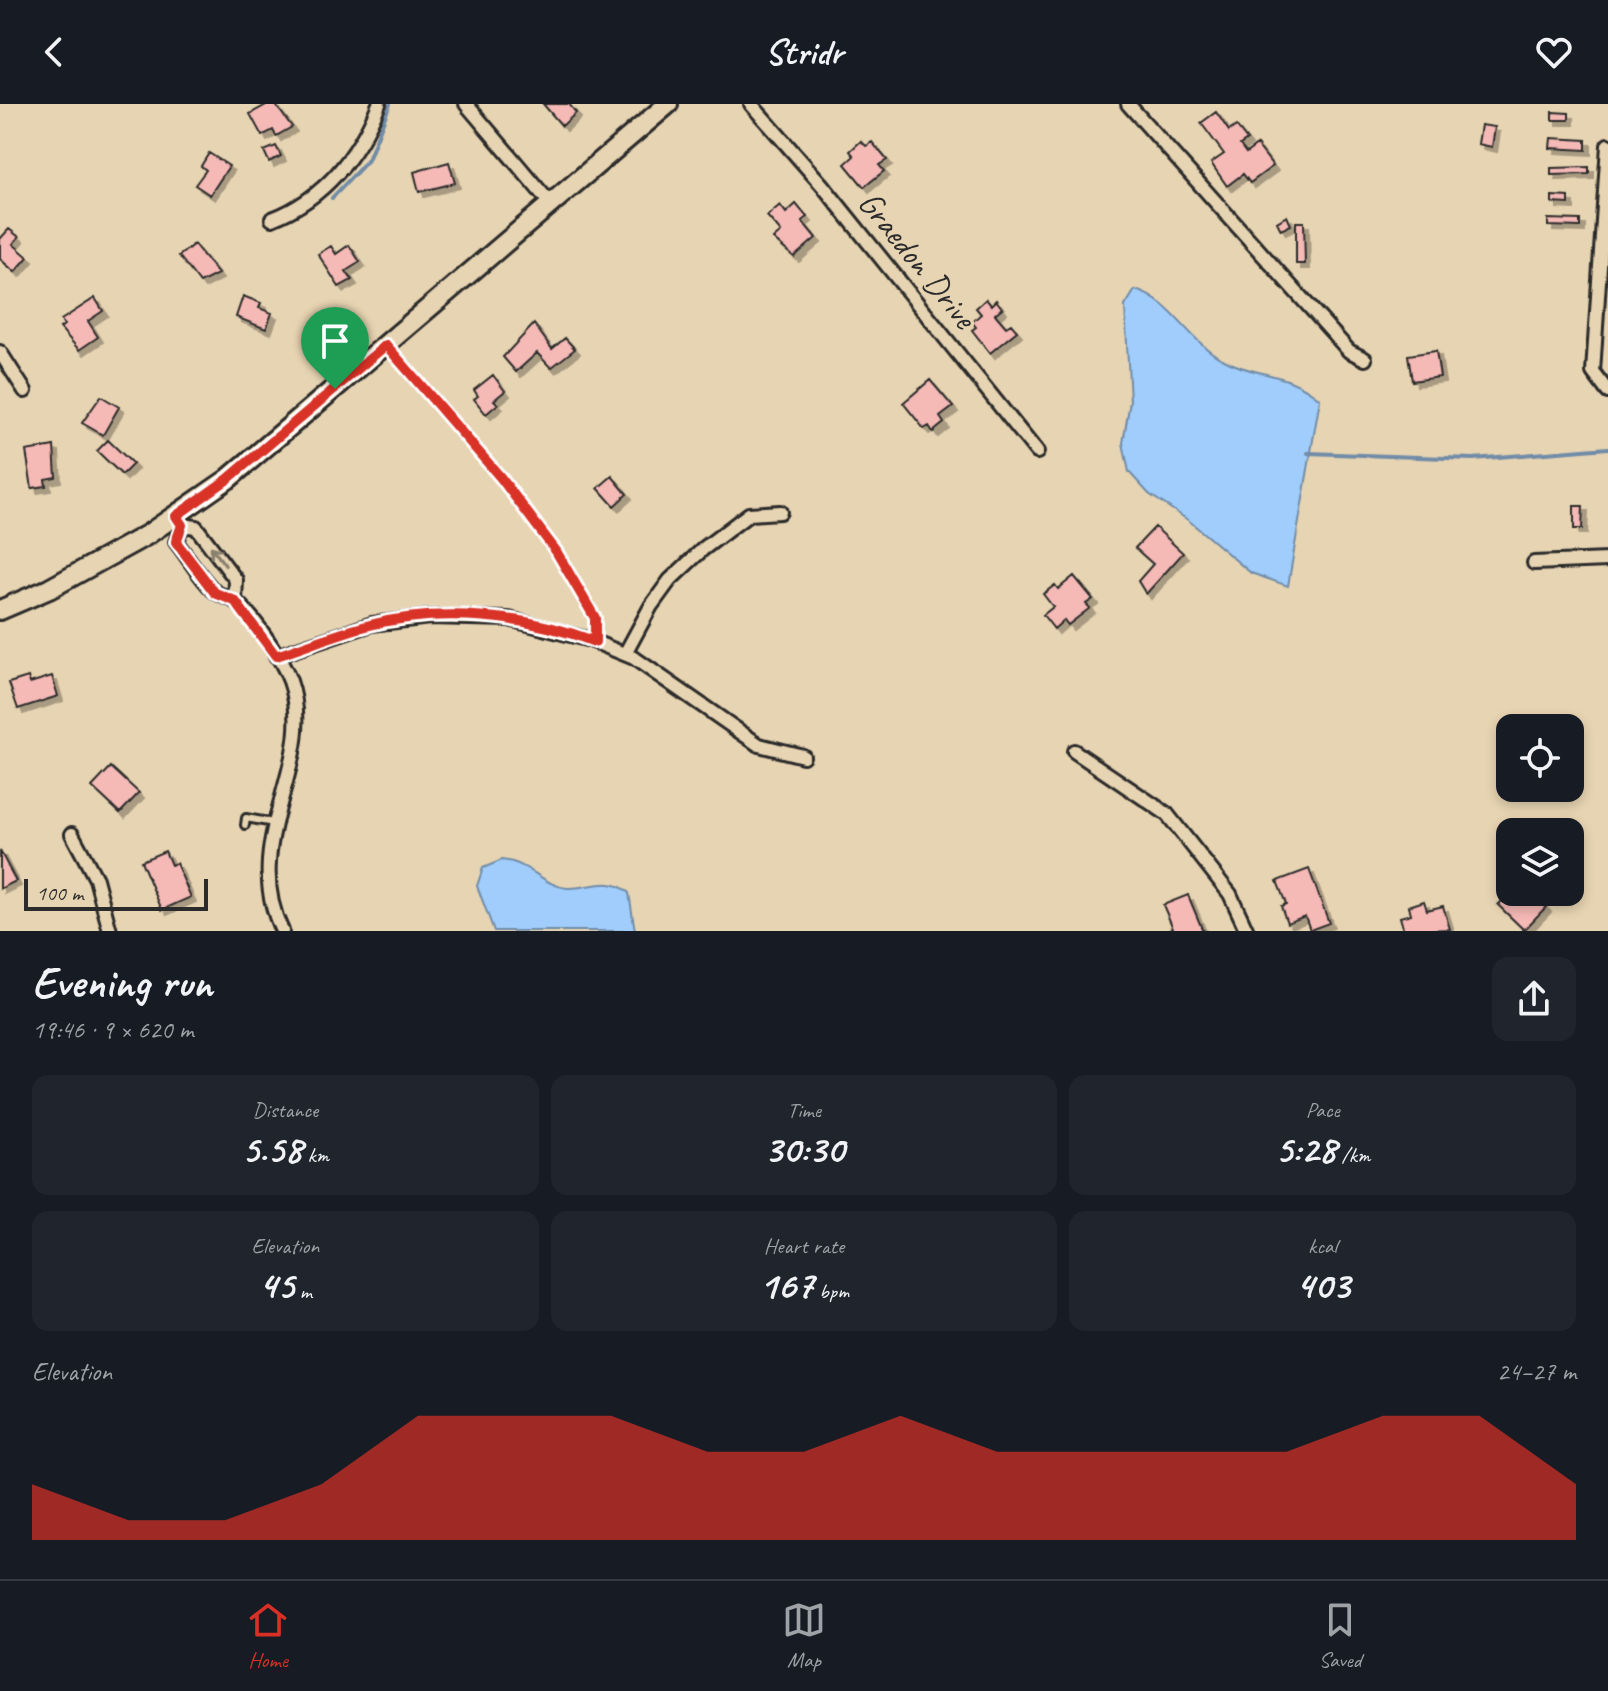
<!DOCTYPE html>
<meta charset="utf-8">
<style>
body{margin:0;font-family:Caveat,sans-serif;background:#20242c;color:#f1f3f6;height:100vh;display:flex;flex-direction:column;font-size:30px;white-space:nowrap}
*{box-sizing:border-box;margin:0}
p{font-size:26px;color:#9ea1a6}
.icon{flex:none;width:44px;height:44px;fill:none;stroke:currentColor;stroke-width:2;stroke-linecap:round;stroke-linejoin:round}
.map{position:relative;height:827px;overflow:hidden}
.panel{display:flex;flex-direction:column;background:#171b24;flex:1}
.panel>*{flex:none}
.tools{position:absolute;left:1496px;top:610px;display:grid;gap:16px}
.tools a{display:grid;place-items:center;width:88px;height:88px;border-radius:16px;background:#171b24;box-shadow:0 4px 12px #0003;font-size:40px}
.scale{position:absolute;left:24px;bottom:20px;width:184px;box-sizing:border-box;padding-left:8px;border:4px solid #2b2b2b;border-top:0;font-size:22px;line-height:28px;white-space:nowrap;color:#2b2b2b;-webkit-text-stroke:6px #e7d4b2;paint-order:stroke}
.pin{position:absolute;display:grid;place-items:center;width:68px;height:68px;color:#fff;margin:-82px -34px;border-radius:50% 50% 50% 0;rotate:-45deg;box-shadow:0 0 8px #0007}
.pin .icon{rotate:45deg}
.round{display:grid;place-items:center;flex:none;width:84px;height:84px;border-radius:16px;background:#20242c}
.overview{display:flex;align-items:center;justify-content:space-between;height:136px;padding:0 32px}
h1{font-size:44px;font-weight:700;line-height:60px}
.stats{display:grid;grid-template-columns:repeat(3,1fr);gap:12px;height:136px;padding:8px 32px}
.stats div{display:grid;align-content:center;border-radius:16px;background:#20242c;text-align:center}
.stats b{font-size:40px;font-weight:700}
.stats small{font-size:22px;font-weight:400}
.stats p{font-size:22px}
.chart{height:224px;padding:16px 32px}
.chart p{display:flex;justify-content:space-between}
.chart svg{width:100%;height:144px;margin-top:8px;fill:#d93025;opacity:.7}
header{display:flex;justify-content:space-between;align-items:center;height:104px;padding:0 32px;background:#171b24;font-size:36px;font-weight:700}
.tabs{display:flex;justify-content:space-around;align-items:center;height:112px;border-top:2px solid #363941;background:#171b24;font-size:22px;color:#9ea1a6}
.tabs a{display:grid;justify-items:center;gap:4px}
.tabs .current{color:#d93025}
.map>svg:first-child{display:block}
.water{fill:#a0cdfb;stroke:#718ca8;stroke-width:2}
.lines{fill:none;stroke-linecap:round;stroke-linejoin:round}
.stream{stroke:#718ca8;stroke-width:4}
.building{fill:#f5b9b6;stroke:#2b2b2b;stroke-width:2;filter:url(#shadow)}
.lane-casing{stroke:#2b2b2b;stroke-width:12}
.street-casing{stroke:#2b2b2b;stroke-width:18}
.secondary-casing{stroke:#2b2b2b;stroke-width:24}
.lane{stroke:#e7d4b2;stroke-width:6}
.street{stroke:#e7d4b2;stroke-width:12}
.secondary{stroke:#e7d4b2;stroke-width:18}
.oneway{stroke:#89806e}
.route-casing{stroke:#fff;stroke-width:16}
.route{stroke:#d93025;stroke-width:10}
.labels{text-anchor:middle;stroke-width:7;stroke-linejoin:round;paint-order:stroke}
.street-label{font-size:34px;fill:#2b2b2b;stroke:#e7d4b2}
</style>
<header><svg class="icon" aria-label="back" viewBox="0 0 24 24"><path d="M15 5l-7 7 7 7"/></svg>Stridr<svg class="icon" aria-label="heart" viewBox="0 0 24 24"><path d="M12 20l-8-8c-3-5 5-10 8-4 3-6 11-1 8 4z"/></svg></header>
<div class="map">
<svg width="1608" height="827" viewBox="0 0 1608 827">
<defs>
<filter id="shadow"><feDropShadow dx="5" dy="5" stdDeviation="0" flood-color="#0004"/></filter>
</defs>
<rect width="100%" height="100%" fill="#e7d4b2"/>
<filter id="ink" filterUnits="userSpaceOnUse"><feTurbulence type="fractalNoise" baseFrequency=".0125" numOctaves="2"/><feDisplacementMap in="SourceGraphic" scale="16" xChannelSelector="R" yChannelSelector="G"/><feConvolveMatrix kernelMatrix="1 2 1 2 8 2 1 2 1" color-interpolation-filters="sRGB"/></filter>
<g filter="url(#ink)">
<path class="water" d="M1135,186c35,9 55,52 87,69 35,19 63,11 98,40l-32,187 -37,-13 -63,-53 -39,-26 -20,-22 -6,-29 7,-42 -5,-95z
M502,756c27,2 42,26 65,28 22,1 44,-13 62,5l6,38h-141l-17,-45 6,-18z"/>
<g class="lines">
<path class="stream" d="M332,94l36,-38 22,-56
M1308,349l165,6 135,-11"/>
</g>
<path class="building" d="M268,0h7l17,23 -16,9 -3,-6 -11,6 -12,-22z
M543,0h26l7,9 -14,13z
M1216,8l13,19 7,-5 11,14 -7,5 6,8 11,-8 16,21 -23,17 -7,-9 -16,12 -16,-23 13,-9 -23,-31z
M1552,8l17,1v7h-17z
M1481,21l14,2 -3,20 -14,-3z
M1551,34l35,2v10l-36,-2z
M861,37l5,5 6,-4 15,18 -8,5 5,6 -20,16 -19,-23 9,-8 -4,-5z
M276,42l5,10 -12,6 -5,-11z
M209,49l20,13 -19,29 -15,-10 11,-15 -5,-4z
M449,58l6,21 -36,9 -5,-20z
M1589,63v7l-38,1v-7z
M1552,92l17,1v7l-17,-1z
M796,100l11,13 -5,4 14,17 -22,19 -21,-18 8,-7 -14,-16 13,-11 6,8z
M1287,112l4,9 -10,5 -4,-8z
M1548,115l32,1v7l-32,-1z
M1296,118h8l1,42h-9z
M9,125l10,8 -6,7 15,13 -13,15 -15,-13v-20z
M194,140l24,30 -18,9 -21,-27z
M349,141l11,17 -14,9 6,9 -13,7 -21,-33 13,-8 5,8z
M243,192l18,7 -2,5 13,5 -6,16 -30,-12z
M95,194l8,13 -15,10 10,16 -19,13 -19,-22 4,-3 -3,-5z
M986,195l5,6 5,-5 6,8 -7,6 11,13 5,-3 6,7 -27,22 -18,-23 4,-3 -4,-5 9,-8 -5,-6z
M534,220l18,25 13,-11 10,11 -24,19 -14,-15 -21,19 -13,-15z
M1436,247l4,26 -28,4 -4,-26z
M493,271l12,16 -11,9 4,4 -12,10 -12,-15 4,-3 -4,-6z
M930,276l23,27 -13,10 4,6 -11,9 -4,-6 -5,3 -21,-26z
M101,292l18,11 -16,28 -21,-12z
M108,336l25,24 -11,11 -25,-24z
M54,342l2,31 -11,2 1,7 -14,2 -6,-37z
M612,372l15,18 -13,12 -16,-18z
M1574,402h9l-1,23h-8z
M1155,423l28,26 -37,41 -8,-13 15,-17 -18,-16z
M1074,472l19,23 -7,5 4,4 -22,17 -4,-5 -10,9 -11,-14 10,-8 -10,-13 12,-9 3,4z
M52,572l6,20 -40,13 -9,-26 19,-6 2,6z
M111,663l28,26 -19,20 -28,-26z
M0,747l16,30 -16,8z
M165,747l6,14 5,-2 15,34 -29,13 -21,-49z
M1309,765l20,54 -19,7 -5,-14 -18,7 -6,-17 5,-2 -9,-23z
M1511,788h19l16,15 -22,23 -26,-25z
M1188,791l15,36h-37l7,-3 -10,-23z
M1424,797l3,9 16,-4 7,23 -46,2 -4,-14 11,-3 -2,-8z"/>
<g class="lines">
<defs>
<path id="lane" d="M388,243l113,131 55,73 39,67v23
M245,721l1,-7 28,5"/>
<path id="street" d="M466,0l84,99
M751,0l72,82 214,266
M1128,0l221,247 16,8
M1608,41l-15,227 15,20
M272,115c52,-20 87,-64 107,-115
M0,248l25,39
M177,415l5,6 14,2 40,53 -1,21
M182,421l-6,17c12,15 23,34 37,48 6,6 15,6 22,11 18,13 47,59 55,80 29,82 -52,159 -8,250
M1534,459l74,-3
M625,550l26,-48 19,-26 33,-31 46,-35 31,-2
M276,552l96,-32 58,-7 79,2 81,21 44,18 125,87 44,11
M1074,647l93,63 63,80 17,37
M72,730l24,45 14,52"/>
<path id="secondary" d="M0,506l49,-21 98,-54 81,-56 440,-375"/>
</defs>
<use href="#lane" class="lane-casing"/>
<use href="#street" class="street-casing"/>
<use href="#secondary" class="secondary-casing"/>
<use href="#lane" class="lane"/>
<use href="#street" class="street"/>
<use href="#secondary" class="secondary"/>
</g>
<defs><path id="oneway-shaft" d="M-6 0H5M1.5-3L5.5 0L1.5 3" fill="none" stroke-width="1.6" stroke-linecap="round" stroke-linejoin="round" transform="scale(2)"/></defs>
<use class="oneway" href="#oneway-shaft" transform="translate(218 452) rotate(-127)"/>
</g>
<g class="lines" filter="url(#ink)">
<defs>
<path id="route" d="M386,241l115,133 55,73 39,67v24c-67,-27 -155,-35 -225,-17 -32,8 -63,21 -94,31l-41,-55 -20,-8 -39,-51 6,-17 -6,-9 52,-37z"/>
</defs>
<use href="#route" class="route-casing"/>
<use href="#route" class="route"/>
</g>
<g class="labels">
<g class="street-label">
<text transform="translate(918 155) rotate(51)" y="12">Graedon Drive</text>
</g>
</g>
</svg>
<div class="tools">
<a><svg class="icon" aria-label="locate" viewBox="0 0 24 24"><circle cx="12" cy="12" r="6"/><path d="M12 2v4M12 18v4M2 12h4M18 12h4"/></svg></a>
<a><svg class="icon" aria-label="layers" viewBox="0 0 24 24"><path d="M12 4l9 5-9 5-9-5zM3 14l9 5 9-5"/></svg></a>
</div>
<div class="scale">100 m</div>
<div class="pin" style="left:335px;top:285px;background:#1e9e55"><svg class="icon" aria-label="arrive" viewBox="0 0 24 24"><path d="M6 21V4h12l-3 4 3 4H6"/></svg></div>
</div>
<section class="panel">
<div class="overview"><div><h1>Evening run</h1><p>19:46 · 9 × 620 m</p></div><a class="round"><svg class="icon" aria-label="share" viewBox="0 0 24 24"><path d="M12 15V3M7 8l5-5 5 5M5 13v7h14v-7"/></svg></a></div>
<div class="stats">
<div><p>Distance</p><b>5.58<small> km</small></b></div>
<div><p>Time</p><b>30:30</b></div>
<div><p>Pace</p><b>5:28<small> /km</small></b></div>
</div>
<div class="stats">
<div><p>Elevation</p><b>45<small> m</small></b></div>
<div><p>Heart rate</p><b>167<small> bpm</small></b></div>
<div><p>kcal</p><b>403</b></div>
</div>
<div class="chart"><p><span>Elevation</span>24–27 m</p>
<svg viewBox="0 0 160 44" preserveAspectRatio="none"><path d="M0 44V27L10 38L20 38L30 27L40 6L50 6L60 6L70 17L80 17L90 6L100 17L110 17L120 17L130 17L140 6L150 6L160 27V44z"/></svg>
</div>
</section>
<nav class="tabs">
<a class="current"><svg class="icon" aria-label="home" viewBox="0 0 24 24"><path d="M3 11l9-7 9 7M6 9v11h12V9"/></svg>Home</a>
<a><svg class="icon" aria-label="map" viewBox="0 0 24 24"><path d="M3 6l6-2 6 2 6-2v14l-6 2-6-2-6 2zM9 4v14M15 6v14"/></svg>Map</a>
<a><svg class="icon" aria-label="saved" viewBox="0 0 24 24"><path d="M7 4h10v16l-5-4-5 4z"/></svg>Saved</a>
</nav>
